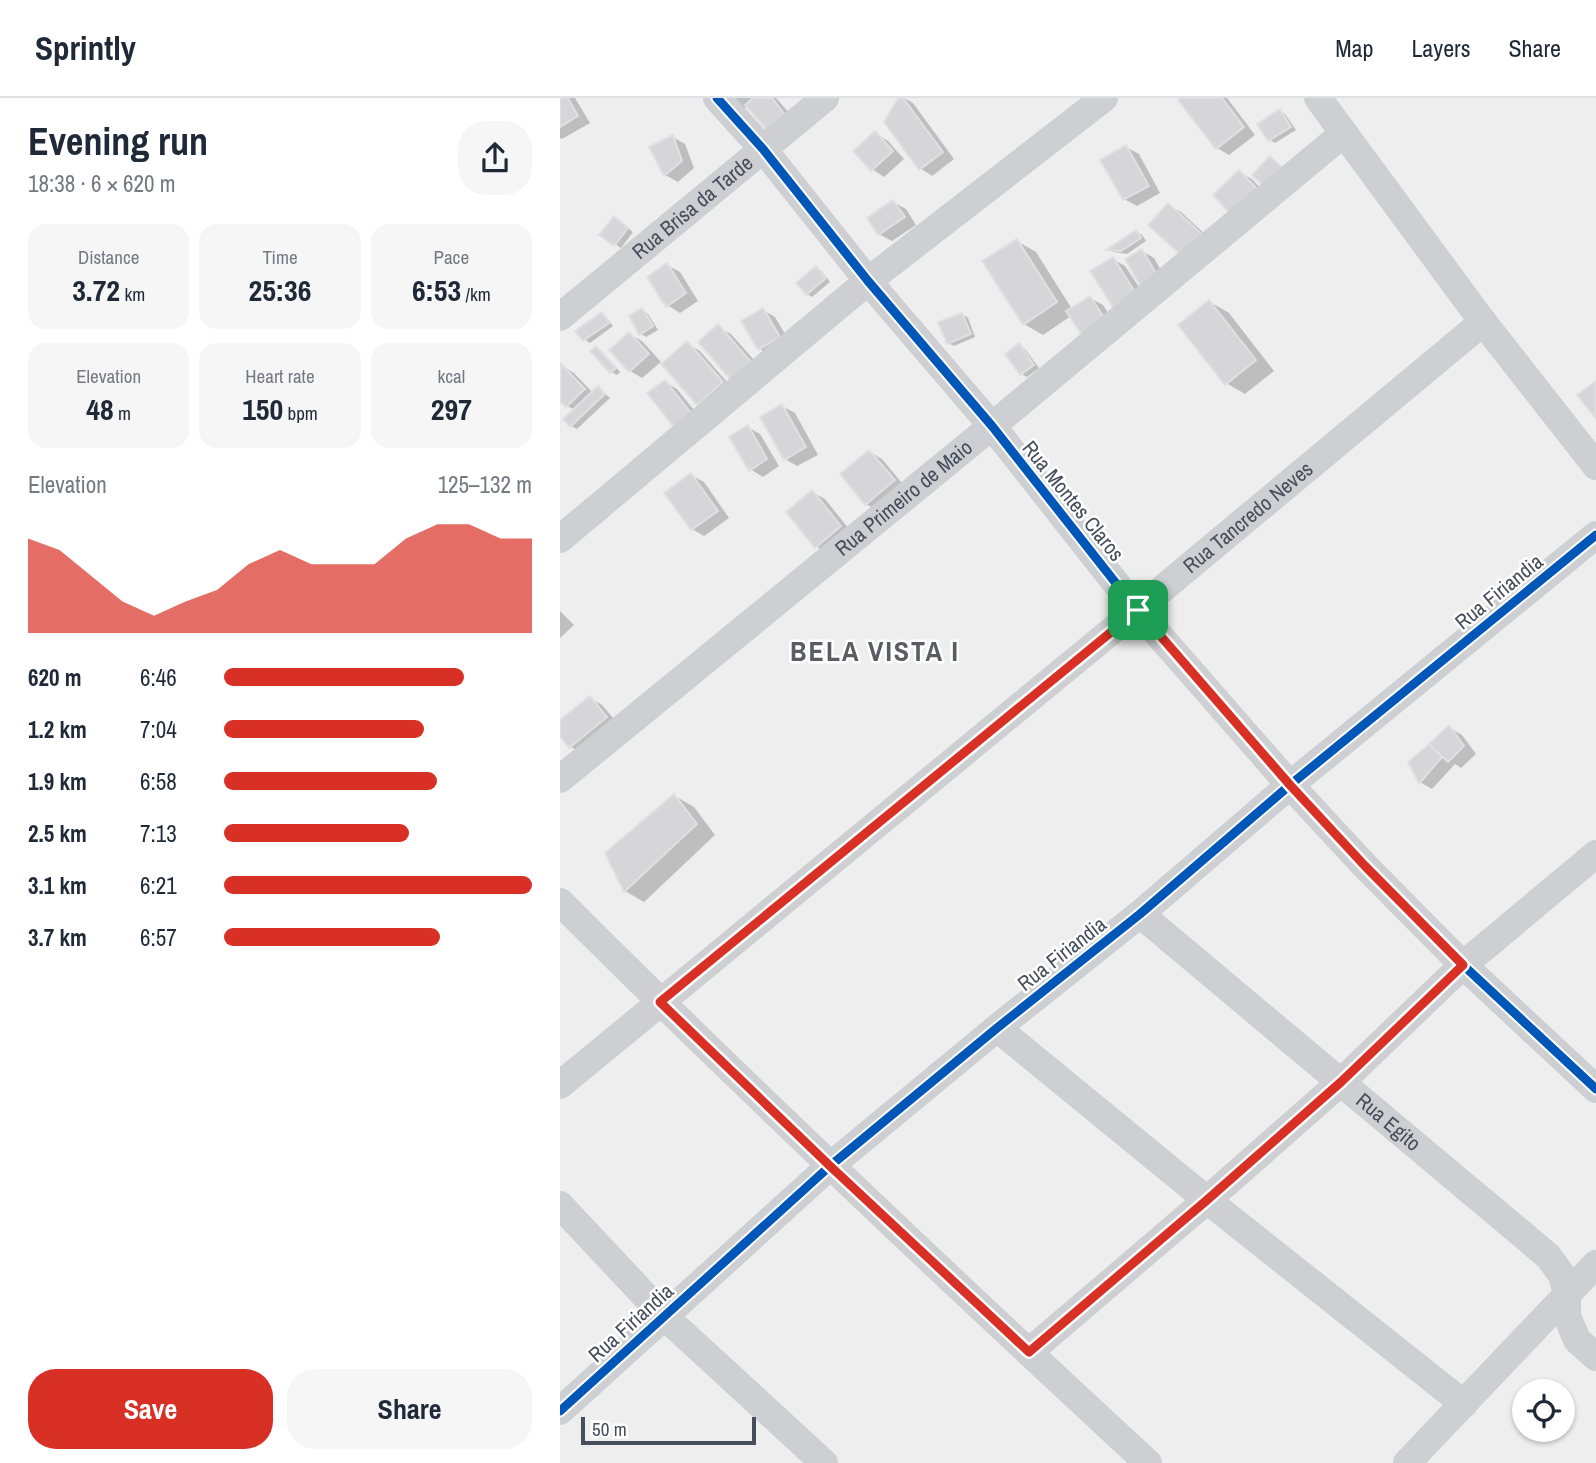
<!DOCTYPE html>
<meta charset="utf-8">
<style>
body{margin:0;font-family:"Archivo Narrow",sans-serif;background:#f6f6f7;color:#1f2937;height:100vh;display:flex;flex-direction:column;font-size:26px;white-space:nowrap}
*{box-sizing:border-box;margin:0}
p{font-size:23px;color:#747a83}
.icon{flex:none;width:38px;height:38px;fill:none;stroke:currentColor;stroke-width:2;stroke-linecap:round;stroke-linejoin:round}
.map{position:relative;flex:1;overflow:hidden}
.panel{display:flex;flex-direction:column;background:#fff;width:560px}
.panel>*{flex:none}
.buttons{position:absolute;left:952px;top:1281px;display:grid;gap:14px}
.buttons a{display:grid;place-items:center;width:63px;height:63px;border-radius:50%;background:#fff;box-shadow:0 2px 5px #0004;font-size:35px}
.scale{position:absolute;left:21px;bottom:18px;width:175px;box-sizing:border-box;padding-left:7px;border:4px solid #464d5b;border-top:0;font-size:19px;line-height:24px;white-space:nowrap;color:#464d5b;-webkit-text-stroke:5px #fff;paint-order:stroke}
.pin{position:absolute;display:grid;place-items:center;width:60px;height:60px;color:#fff;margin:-30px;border-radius:14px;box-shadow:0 4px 10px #0006}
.round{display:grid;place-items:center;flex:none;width:74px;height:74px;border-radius:28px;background:#f6f6f7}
.overview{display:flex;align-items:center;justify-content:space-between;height:119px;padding:0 28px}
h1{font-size:38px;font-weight:800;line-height:52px}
.stats{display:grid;grid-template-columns:repeat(3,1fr);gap:10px;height:119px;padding:7px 28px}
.stats div{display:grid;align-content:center;border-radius:18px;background:#f6f6f7;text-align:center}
.stats b{font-size:30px;font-weight:800}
.stats small{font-size:19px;font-weight:400}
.stats p{font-size:19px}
.chart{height:196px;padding:14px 28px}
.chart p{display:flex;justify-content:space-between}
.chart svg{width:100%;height:126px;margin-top:7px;fill:#d93025;opacity:.7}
.action{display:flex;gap:14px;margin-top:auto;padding:14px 28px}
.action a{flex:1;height:80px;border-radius:28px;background:#d93025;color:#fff;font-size:28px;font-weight:800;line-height:80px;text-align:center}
.action a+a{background:#f6f6f7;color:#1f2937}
ul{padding:0 28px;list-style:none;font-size:23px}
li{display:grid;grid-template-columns:112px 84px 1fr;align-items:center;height:52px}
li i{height:18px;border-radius:9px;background:#d93025}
header{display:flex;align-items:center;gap:42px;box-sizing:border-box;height:98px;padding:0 35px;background:#fff;border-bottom:2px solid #e0e1e3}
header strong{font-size:33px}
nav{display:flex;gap:38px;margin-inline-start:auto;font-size:24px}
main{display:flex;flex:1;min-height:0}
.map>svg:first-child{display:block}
.shadow{fill:#0003}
.building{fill:#d6d6d9;stroke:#e0e0e1;stroke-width:2}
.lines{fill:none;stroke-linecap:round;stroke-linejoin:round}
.minor{stroke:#cdcfd2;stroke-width:28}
.cycleway-casing{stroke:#fff;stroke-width:13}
.cycleway{stroke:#0057b8;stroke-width:9}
.route-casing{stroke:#fff;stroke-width:14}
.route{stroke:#d93025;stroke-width:9}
.labels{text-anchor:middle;stroke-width:5;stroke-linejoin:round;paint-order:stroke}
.street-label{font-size:21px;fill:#464d5b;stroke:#fff}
.district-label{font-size:28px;font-weight:bold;letter-spacing:2px;fill:#5a5c63;stroke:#fff}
</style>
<header>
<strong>Sprintly</strong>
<nav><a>Map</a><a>Layers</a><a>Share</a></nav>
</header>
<main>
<section class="panel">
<div class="overview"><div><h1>Evening run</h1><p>18:38 · 6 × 620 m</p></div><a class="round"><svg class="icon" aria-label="share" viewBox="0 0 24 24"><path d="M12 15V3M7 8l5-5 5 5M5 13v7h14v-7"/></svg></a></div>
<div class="stats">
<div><p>Distance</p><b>3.72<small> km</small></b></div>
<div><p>Time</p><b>25:36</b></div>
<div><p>Pace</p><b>6:53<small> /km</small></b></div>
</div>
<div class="stats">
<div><p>Elevation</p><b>48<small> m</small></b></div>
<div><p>Heart rate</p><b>150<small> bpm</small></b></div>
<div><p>kcal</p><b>297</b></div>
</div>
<div class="chart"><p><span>Elevation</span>125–132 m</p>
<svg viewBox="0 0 160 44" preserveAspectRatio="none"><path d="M0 44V11L10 15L20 24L30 33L40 38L50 33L60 29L70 20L80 15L90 20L100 20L110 20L120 11L130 6L140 6L150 11L160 11V44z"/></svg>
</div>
<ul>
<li><b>620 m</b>6:46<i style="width:78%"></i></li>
<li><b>1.2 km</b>7:04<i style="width:65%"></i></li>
<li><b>1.9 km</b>6:58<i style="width:69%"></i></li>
<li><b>2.5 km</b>7:13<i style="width:60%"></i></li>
<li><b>3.1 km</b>6:21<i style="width:100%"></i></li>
<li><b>3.7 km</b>6:57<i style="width:70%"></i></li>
</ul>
<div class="action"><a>Save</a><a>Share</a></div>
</section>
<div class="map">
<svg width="1036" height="1365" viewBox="0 0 1036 1365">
<rect width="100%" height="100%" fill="#efeeee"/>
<path class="shadow" d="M0,0h15l15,25 -28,16 -2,-1z
M161,0h55l21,24 -49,-17 -8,8z
M340,0h4l9,5 41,56 -22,17 -12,-8z
M623,0h44l28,37 -26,20 -12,-7z
M720,13l5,3 11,16 -21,13 -5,-3 -11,-15z
M315,35l13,8 16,18 -20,18 -12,-8z
M113,39l12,7 9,24 -16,14 -13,-7z
M566,49l13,7 21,39 -23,13 -13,-7z
M679,74l13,7 20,22 -24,22z
M333,104l13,7 10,16 -24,16 -13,-7z
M608,107l13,7 37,34 -18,20z
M60,124l13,10 -12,16 -19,-13z
M576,134l6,3 4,6 -19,13 -13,-2 -5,-2z
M457,143l19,11 36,57 18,-11 13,7 17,27 -49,-16 -28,19 -19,-11z
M582,153l12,7 15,27 -12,12z
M553,161l12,7 22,33 -21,14z
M107,167l13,7 18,29 -18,12 -13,-8z
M256,170l6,3 8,11 -18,15 -5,-3z
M650,204l19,11 45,58 -29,23 -19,-11z
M82,212l6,4 10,16 -12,7 -5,-3z
M203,212l12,7 16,27 -19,12 -12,-7z
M42,216l5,4 6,8 -23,17 -6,-4z
M402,216l6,4 7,19 -21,9 -6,-3z
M158,229l13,7 32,36 -63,-27z
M70,236l12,7 19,21 -19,16 -12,-7z
M127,245l13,8 34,39 -23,21 -13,-7 -35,-39z
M459,247l6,4 14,19 -12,9 -6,-3z
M36,250l6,3 18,21 -3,3 -6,-3z
M2,268l12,7 19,20 5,-5 12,10 -33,31 -6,-3 4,-16 -8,-4 -7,-8v-31z
M105,284l12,7 25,31 -14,12z
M222,308l13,7 23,42 -21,11 -12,-7z
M188,329l12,7 19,32 -16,11 -13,-8z
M310,354l12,7 24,29 -28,23 -12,-7z
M131,377l13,7 25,36 -25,18 -12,-7z
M252,394l13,7 28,35 -25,20 -12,-8z
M0,513l14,14 -14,13z
M30,600l12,7 17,20 -36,29 -12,-7 -11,-14v-11z
M890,630l12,7 14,19 -15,14 -6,-4 -23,25 -12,-7 -10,-19z
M115,698l19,11 21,28 -71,67 -19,-11 -18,-38z"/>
<path class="building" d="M0,0h8l10,18 -18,11z
M193,0h19l13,17 -18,15 -22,-25z
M338,0h5l40,54 -24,18 -35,-48z
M620,0h42l22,29 -28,22 -38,-49z
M720,11l11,18 -23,14 -11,-17z
M315,33l18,20 -22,20 -18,-20z
M113,37l9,26 -18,15 -15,-29z
M566,47l23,41 -26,14 -23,-40z
M710,58l16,15 -18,19 -16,-15z
M679,72l22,23 -27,25 -21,-23z
M333,102l12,17 -27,18 -11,-17z
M608,105l38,35 -20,22 -38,-35z
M54,118l14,12 -14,18 -15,-11z
M576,132l5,8 -20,13 -15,-1z
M457,141l40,63 -34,23 -41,-64z
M582,151l16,28 -15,14 -18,-32z
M553,159l22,35 -22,15 -23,-36z
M107,165l19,30 -20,14 -19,-30z
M256,168l10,12 -20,17 -10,-12z
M530,198l19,29 -24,15 -19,-29z
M649,202l47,60 -31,25 -47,-60z
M82,210l11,18 -14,9 -10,-19z
M203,210l17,29 -22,13 -17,-29z
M42,214l7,11 -26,18 -8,-10z
M402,215l9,21 -24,10 -9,-22z
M158,226l33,38 -20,18 -33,-38z
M69,234l20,22 -20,18 -20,-22z
M127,243l36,41 -26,23 -36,-41z
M459,245l15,22 -14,10 -15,-21z
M36,248l20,22 -6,5 -20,-22z
M1,266l24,25 -19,18 -6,-6z
M105,282l26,33 -17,14 -27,-34z
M1036,283v38l-19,-24z
M38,288l7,8 -35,33 -7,-8z
M222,306l24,43 -22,13 -24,-43z
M188,327l19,34 -18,12 -20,-34z
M309,352l26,30 -30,25 -25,-31z
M131,375l27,38 -27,19 -27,-37z
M252,392l29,36 -26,22 -29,-36z
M30,598l17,21 -38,31 -9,-12v-16z
M889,627l15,21 -16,16 -19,-18z
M869,646l13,13 -23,27 -11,-22z
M114,696l23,30 -73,68 -19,-39z"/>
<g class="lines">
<g class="minor">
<path d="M157,0l46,51 105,132 124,145 145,184 153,175 75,81 98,99 133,124"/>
<path d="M758,0l165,224 113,144"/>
<path id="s1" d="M0,219l265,-219"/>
<path d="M0,441l308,-258 236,-183"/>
<path id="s2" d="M0,681l432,-353 352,-293"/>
<path d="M0,804c192,192 389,377 588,561"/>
<path id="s3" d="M580,816l408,342 14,19 5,20v21l10,24 19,17"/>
<path d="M437,930l210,172 257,204"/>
<path id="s4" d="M0,987l577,-475 346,-288"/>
<path d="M0,1107l104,111 160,147"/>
<path d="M469,1254l178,-152 134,-118 122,-117 133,-111"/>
<path d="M0,1313l270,-245 167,-138 143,-114 150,-129 306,-250"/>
<path d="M847,1365l189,-199"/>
</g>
<defs>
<path id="cycleway" d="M157,0l46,51 105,132 124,145 145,184 153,175 75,81 98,99 133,124
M0,1313l270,-245 167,-138 143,-114 150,-129 306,-250"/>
</defs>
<use href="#cycleway" class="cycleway-casing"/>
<use href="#cycleway" class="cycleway"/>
</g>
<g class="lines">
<defs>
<path id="route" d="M578,512l152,175 75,81 98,99 -122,117 -134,118 -178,152 -199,-186 -170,-164z"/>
</defs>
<use href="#route" class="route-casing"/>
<use href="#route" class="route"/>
</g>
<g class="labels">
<g class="street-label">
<text dy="7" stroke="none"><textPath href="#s1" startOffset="172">Rua Brisa da Tarde</textPath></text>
<text dy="7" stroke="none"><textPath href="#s2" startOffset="444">Rua Primeiro de Maio</textPath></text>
<text transform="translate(513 403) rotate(51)" y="7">Rua Montes Claros</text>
<text dy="7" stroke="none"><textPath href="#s4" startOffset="892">Rua Tancredo Neves</textPath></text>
<text transform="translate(939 494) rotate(-39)" y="7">Rua Firiandia</text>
<text transform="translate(502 856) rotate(-38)" y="7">Rua Firiandia</text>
<text dy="7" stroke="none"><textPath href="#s3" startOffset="324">Rua Egito</textPath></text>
<text transform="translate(71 1225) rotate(-42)" y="7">Rua Firiandia</text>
</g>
<g class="district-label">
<text x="315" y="563">BELA VISTA I</text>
</g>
</g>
</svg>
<div class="buttons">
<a><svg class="icon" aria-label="locate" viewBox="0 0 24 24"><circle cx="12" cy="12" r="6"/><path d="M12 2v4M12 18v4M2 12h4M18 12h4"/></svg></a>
</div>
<div class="scale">50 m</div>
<div class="pin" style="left:578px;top:512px;background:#1e9e55"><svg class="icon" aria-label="arrive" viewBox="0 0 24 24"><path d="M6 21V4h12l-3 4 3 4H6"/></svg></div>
</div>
</main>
